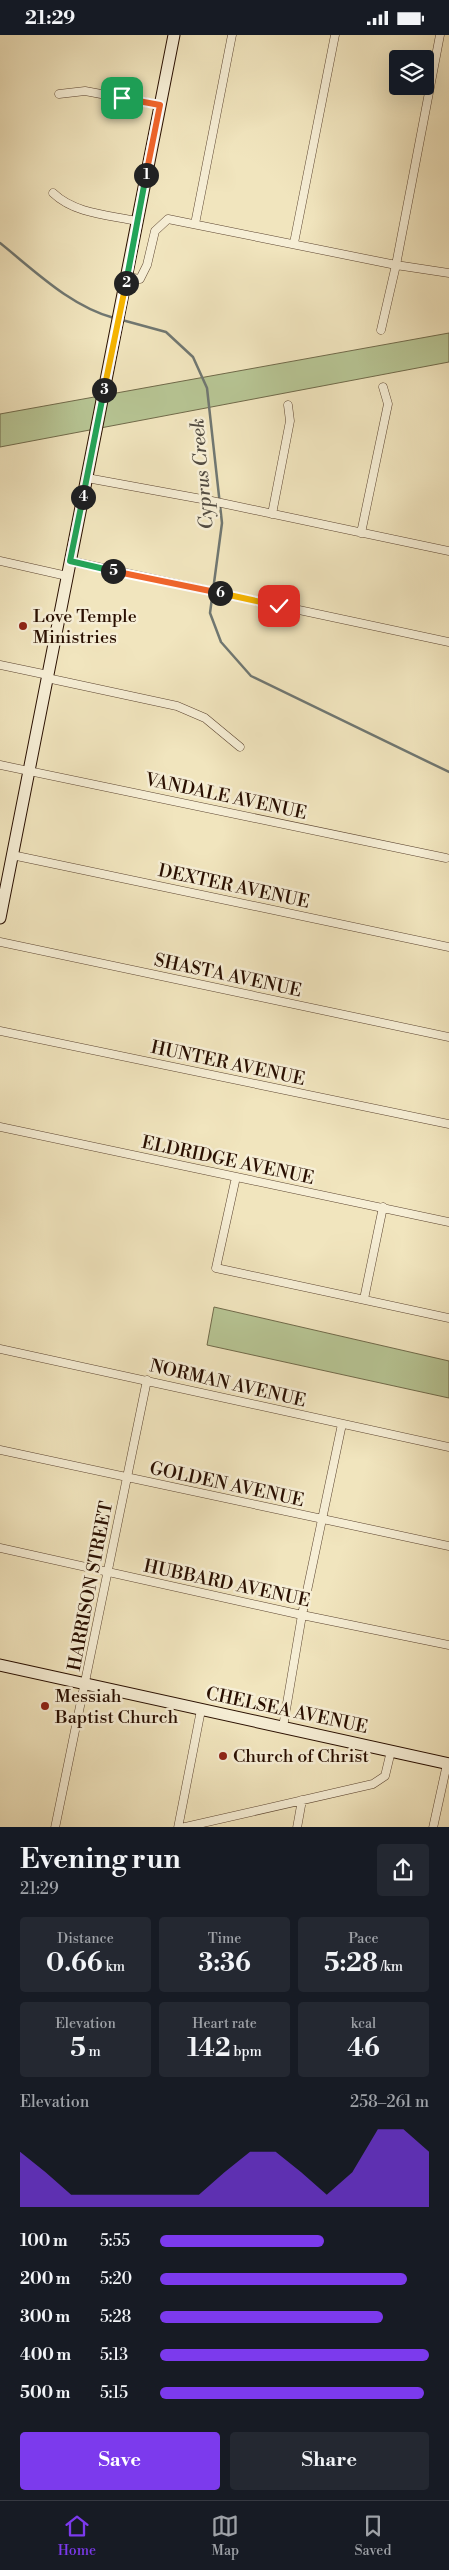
<!DOCTYPE html>
<meta charset="utf-8">
<style>
body{margin:0;font-family:"Libre Bodoni",serif;background:#242831;color:#f1f3f6;height:100vh;display:flex;flex-direction:column;font-size:19px;white-space:nowrap}
*{box-sizing:border-box;margin:0}
p{font-size:16px;color:#9ea1a6}
.icon{flex:none;width:28px;height:28px;fill:none;stroke:currentColor;stroke-width:2;stroke-linecap:round;stroke-linejoin:round}
.map{position:relative;height:1792px;overflow:hidden}
.panel{display:flex;flex-direction:column;background:#171b24;flex:1}
.panel>*{flex:none}
.buttons{position:absolute;left:389px;top:15px;display:grid;gap:10px}
.buttons a{display:grid;place-items:center;width:45px;height:45px;border-radius:5px;background:#171b24;box-shadow:0 5px 20px #0002;font-size:25px}
.pin{position:absolute;display:grid;place-items:center;width:42px;height:42px;color:#fff;margin:-21px;border-radius:10px;box-shadow:0 2px 8px #0006}
.km{position:absolute;width:25px;height:25px;margin:-12px;border-radius:50%;background:#222;color:#fff;font-size:14px;line-height:25px;text-align:center}
.round{display:grid;place-items:center;flex:none;width:52px;height:52px;border-radius:5px;background:#242831}
.summary{display:flex;align-items:center;justify-content:space-between;height:85px;padding:0 20px}
h1{font-size:28px;font-weight:700;line-height:38px}
.stats{display:grid;grid-template-columns:repeat(3,1fr);gap:8px;height:85px;padding:5px 20px}
.stats div{display:grid;align-content:center;border-radius:5px;background:#242831;text-align:center}
.stats b{font-size:25px;font-weight:700}
.stats small{font-size:14px;font-weight:400}
.stats p{font-size:14px}
.chart{height:140px;padding:10px 20px}
.chart p{display:flex;justify-content:space-between}
.chart svg{width:100%;height:90px;margin-top:5px;fill:#7c3aed;opacity:.7}
.action{display:flex;gap:10px;margin-top:auto;padding:10px 20px}
.action a{flex:1;height:58px;border-radius:5px;background:#7c3aed;color:#fff;font-size:20px;font-weight:700;line-height:58px;text-align:center}
.action a+a{background:#242831;color:#f1f3f6}
ul{padding:0 20px;list-style:none;font-size:16px}
li{display:grid;grid-template-columns:80px 60px 1fr;align-items:center;height:38px}
li i{height:12px;border-radius:6px;background:#7c3aed}
.status{display:flex;justify-content:space-between;align-items:center;height:35px;padding:0 25px;background:#171b24;direction:ltr}
.status svg{height:14px;fill:currentColor}
.menu{display:flex;justify-content:space-around;align-items:center;height:70px;border-top:1px solid #363941;background:#171b24;font-size:14px;color:#9ea1a6}
.menu a{display:grid;justify-items:center;gap:2px}
.menu .selected{color:#7c3aed}
.map>svg:first-child{display:block}
.green{fill:#b7c594;stroke:#706a4a}
.lines{fill:none;stroke-linecap:round;stroke-linejoin:round}
.stream{stroke:#707771;stroke-width:2.5}
.street-casing{stroke:#5b4430;stroke-width:9}
.secondary-casing{stroke:#290f01;stroke-width:13}
.street{stroke:#f6eed5;stroke-width:8}
.secondary{stroke:#f6eed5;stroke-width:11}
.split-1-casing{stroke:#fff;stroke-width:10}
.split-2-casing{stroke:#fff;stroke-width:10}
.split-3-casing{stroke:#fff;stroke-width:10}
.split-4-casing{stroke:#fff;stroke-width:10}
.split-5-casing{stroke:#fff;stroke-width:10}
.split-6-casing{stroke:#fff;stroke-width:10}
.split-7-casing{stroke:#fff;stroke-width:10}
.split-1{stroke:#f0652b;stroke-width:6}
.split-2{stroke:#22a559;stroke-width:6}
.split-3{stroke:#f5b400;stroke-width:6}
.split-4{stroke:#22a559;stroke-width:6}
.split-5{stroke:#22a559;stroke-width:6}
.split-6{stroke:#f0652b;stroke-width:6}
.split-7{stroke:#f5b400;stroke-width:6}
.poi-dot{fill:#8f2418;stroke:#f6eed5;stroke-width:2}
.labels{text-anchor:middle;stroke-width:5;stroke-linejoin:round;paint-order:stroke}
.poi-label{font-size:18px;fill:#290f01;stroke:#f6eed5;text-anchor:start}
.street-label{font-size:18px;fill:#290f01;stroke:#f6eed5}
.water-label{font-size:19px;font-style:italic;fill:#524c42;stroke:#f6eed5}
</style>
<div class="status"><b>21:29</b><svg viewBox="0 0 49 12"><path d="M0 12V9h3v3zM5 12V6h3v6zM10 12V3h3v9zM15 12V0h3v12zM26 1h20v11H26zM47 4h2v5h-2z"/></svg></div>
<div class="map">
<svg width="449" height="1793" viewBox="0 0 449 1793">
<rect width="100%" height="100%" fill="#f1e5be"/>
<filter id="stains"><feTurbulence type="fractalNoise" baseFrequency=".004" numOctaves="4"/><feColorMatrix values="0 0 0 0 .2 0 0 0 0 .09 0 0 0 0 .02 0 0 0 .5 -.17"/></filter>
<radialGradient id="worn" r=".72"><stop offset=".6" stop-color="#630" stop-opacity="0"/><stop offset="1" stop-color="#630" stop-opacity=".3"/></radialGradient>
<path class="green" d="M449,298v29l-449,85v-33z
M214,1272l235,54v37l-242,-53z"/>
<g class="lines">
<path class="stream" d="M0,208c35,28 70,63 114,75
M122,285l44,12 27,25 14,31 15,135 -12,90 11,29 30,34 198,96"/>
<defs>
<path id="street" d="M59,59l26,-3 75,14
M53,158c22,21 56,22 84,28
M195,189l37,-189
M294,208l41,-208
M127,242l13,2 7,-14 8,-34 13,-12 228,46 53,8
M381,295l15,-65 44,-230
M87,443l120,22 242,51
M272,479l18,-93 -2,-16
M361,498l27,-129 -5,-17
M0,526l67,15
M70,526l379,81
M0,630l48,10
M47,643l130,28 28,12 35,29
M0,730l446,93
M12,820l437,92
M0,907l449,95
M0,996l449,93
M0,1092l449,95
M236,1142l-20,91 233,50
M364,1264l19,-92
M0,1314l449,98
M0,1415l449,96
M0,1513l302,67 147,30
M283,1692l19,-112 40,-191
M55,1793l92,-448
M178,1793l23,-118
M181,1793l192,-44 12,-8 6,-25
M297,1793l5,-28
M433,1793l14,-64"/>
<path id="secondary" d="M0,883l174,-883
M0,1630l449,99"/>
</defs>
<use href="#street" class="street-casing"/>
<use href="#secondary" class="secondary-casing"/>
<use href="#street" class="street"/>
<use href="#secondary" class="secondary"/>
</g>
<g class="lines">
<defs>
<path id="split-1" d="M122,63l38,7 -14,70"/>
<path id="split-2" d="M126,248l20,-108"/>
<path id="split-3" d="M104,355l22,-107"/>
<path id="split-4" d="M83,462l21,-107"/>
<path id="split-5" d="M83,462l-13,64 43,10"/>
<path id="split-6" d="M113,536l107,22"/>
<path id="split-7" d="M220,558l59,13"/>
</defs>
<use href="#split-1" class="split-1-casing"/>
<use href="#split-2" class="split-2-casing"/>
<use href="#split-3" class="split-3-casing"/>
<use href="#split-4" class="split-4-casing"/>
<use href="#split-5" class="split-5-casing"/>
<use href="#split-6" class="split-6-casing"/>
<use href="#split-7" class="split-7-casing"/>
<use href="#split-1" class="split-1"/>
<use href="#split-2" class="split-2"/>
<use href="#split-3" class="split-3"/>
<use href="#split-4" class="split-4"/>
<use href="#split-5" class="split-5"/>
<use href="#split-6" class="split-6"/>
<use href="#split-7" class="split-7"/>
</g>
<g class="poi-dot">
<circle cx="23" cy="591" r="5"/>
<circle cx="45" cy="1671" r="5"/>
<circle cx="223" cy="1721" r="5"/>
</g>
<g class="labels">
<g class="poi-label">
<text x="33" y="587">Love Temple<tspan x="33" dy="21">Ministries</tspan></text>
<text x="55" y="1667">Messiah<tspan x="55" dy="21">Baptist Church</tspan></text>
<text x="233" y="1727">Church of Christ</text>
</g>
<g class="street-label">
<text transform="translate(226 761) rotate(12)" y="6">VANDALE AVENUE</text>
<text transform="translate(234 851) rotate(12)" y="6">DEXTER AVENUE</text>
<text transform="translate(228 940) rotate(12)" y="6">SHASTA AVENUE</text>
<text transform="translate(228 1028) rotate(12)" y="6">HUNTER AVENUE</text>
<text transform="translate(228 1125) rotate(12)" y="6">ELDRIDGE AVENUE</text>
<text transform="translate(228 1348) rotate(13)" y="6">NORMAN AVENUE</text>
<text transform="translate(227 1449) rotate(12)" y="6">GOLDEN AVENUE</text>
<text transform="translate(227 1548) rotate(12)" y="6">HUBBARD AVENUE</text>
<text transform="translate(90 1551) rotate(-79)" y="6">HARRISON STREET</text>
<text transform="translate(287 1675) rotate(12)" y="6">CHELSEA AVENUE</text>
</g>
<g class="water-label">
<text transform="translate(201 439) rotate(-95)" y="7">Cyprus Creek</text>
</g>
</g>
<rect width="100%" height="100%" filter="url(#stains)"/>
<rect width="100%" height="100%" fill="url(#worn)"/>
</svg>
<div class="buttons">
<a><svg class="icon" aria-label="layers" viewBox="0 0 24 24"><path d="M12 4l9 5-9 5-9-5zM3 14l9 5 9-5"/></svg></a>
</div>
<div class="pin" style="left:122px;top:63px;background:#1e9e55"><svg class="icon" aria-label="arrive" viewBox="0 0 24 24"><path d="M6 21V4h12l-3 4 3 4H6"/></svg></div>
<div class="pin" style="left:279px;top:571px;background:#d93025"><svg class="icon" aria-label="check" viewBox="0 0 24 24"><path d="M5 12l5 5 9-10"/></svg></div>
<b class="km" style="left:146px;top:140px">1</b>
<b class="km" style="left:126px;top:248px">2</b>
<b class="km" style="left:104px;top:355px">3</b>
<b class="km" style="left:83px;top:462px">4</b>
<b class="km" style="left:113px;top:536px">5</b>
<b class="km" style="left:220px;top:558px">6</b>
</div>
<section class="panel">
<div class="summary"><div><h1>Evening run</h1><p>21:29</p></div><a class="round"><svg class="icon" aria-label="share" viewBox="0 0 24 24"><path d="M12 15V3M7 8l5-5 5 5M5 13v7h14v-7"/></svg></a></div>
<div class="stats">
<div><p>Distance</p><b>0.66<small> km</small></b></div>
<div><p>Time</p><b>3:36</b></div>
<div><p>Pace</p><b>5:28<small> /km</small></b></div>
</div>
<div class="stats">
<div><p>Elevation</p><b>5<small> m</small></b></div>
<div><p>Heart rate</p><b>142<small> bpm</small></b></div>
<div><p>kcal</p><b>46</b></div>
</div>
<div class="chart"><p><span>Elevation</span>258–261 m</p>
<svg viewBox="0 0 160 44" preserveAspectRatio="none"><path d="M0 44V17L10 27L20 38L30 38L40 38L50 38L60 38L70 38L80 27L90 17L100 17L110 27L120 38L130 27L140 6L150 6L160 17V44z"/></svg>
</div>
<ul>
<li><b>100 m</b>5:55<i style="width:61%"></i></li>
<li><b>200 m</b>5:20<i style="width:92%"></i></li>
<li><b>300 m</b>5:28<i style="width:83%"></i></li>
<li><b>400 m</b>5:13<i style="width:100%"></i></li>
<li><b>500 m</b>5:15<i style="width:98%"></i></li>
</ul>
<div class="action"><a>Save</a><a>Share</a></div>
</section>
<nav class="menu">
<a class="selected"><svg class="icon" aria-label="home" viewBox="0 0 24 24"><path d="M3 11l9-7 9 7M6 9v11h12V9"/></svg>Home</a>
<a><svg class="icon" aria-label="map" viewBox="0 0 24 24"><path d="M3 6l6-2 6 2 6-2v14l-6 2-6-2-6 2zM9 4v14M15 6v14"/></svg>Map</a>
<a><svg class="icon" aria-label="saved" viewBox="0 0 24 24"><path d="M7 4h10v16l-5-4-5 4z"/></svg>Saved</a>
</nav>
